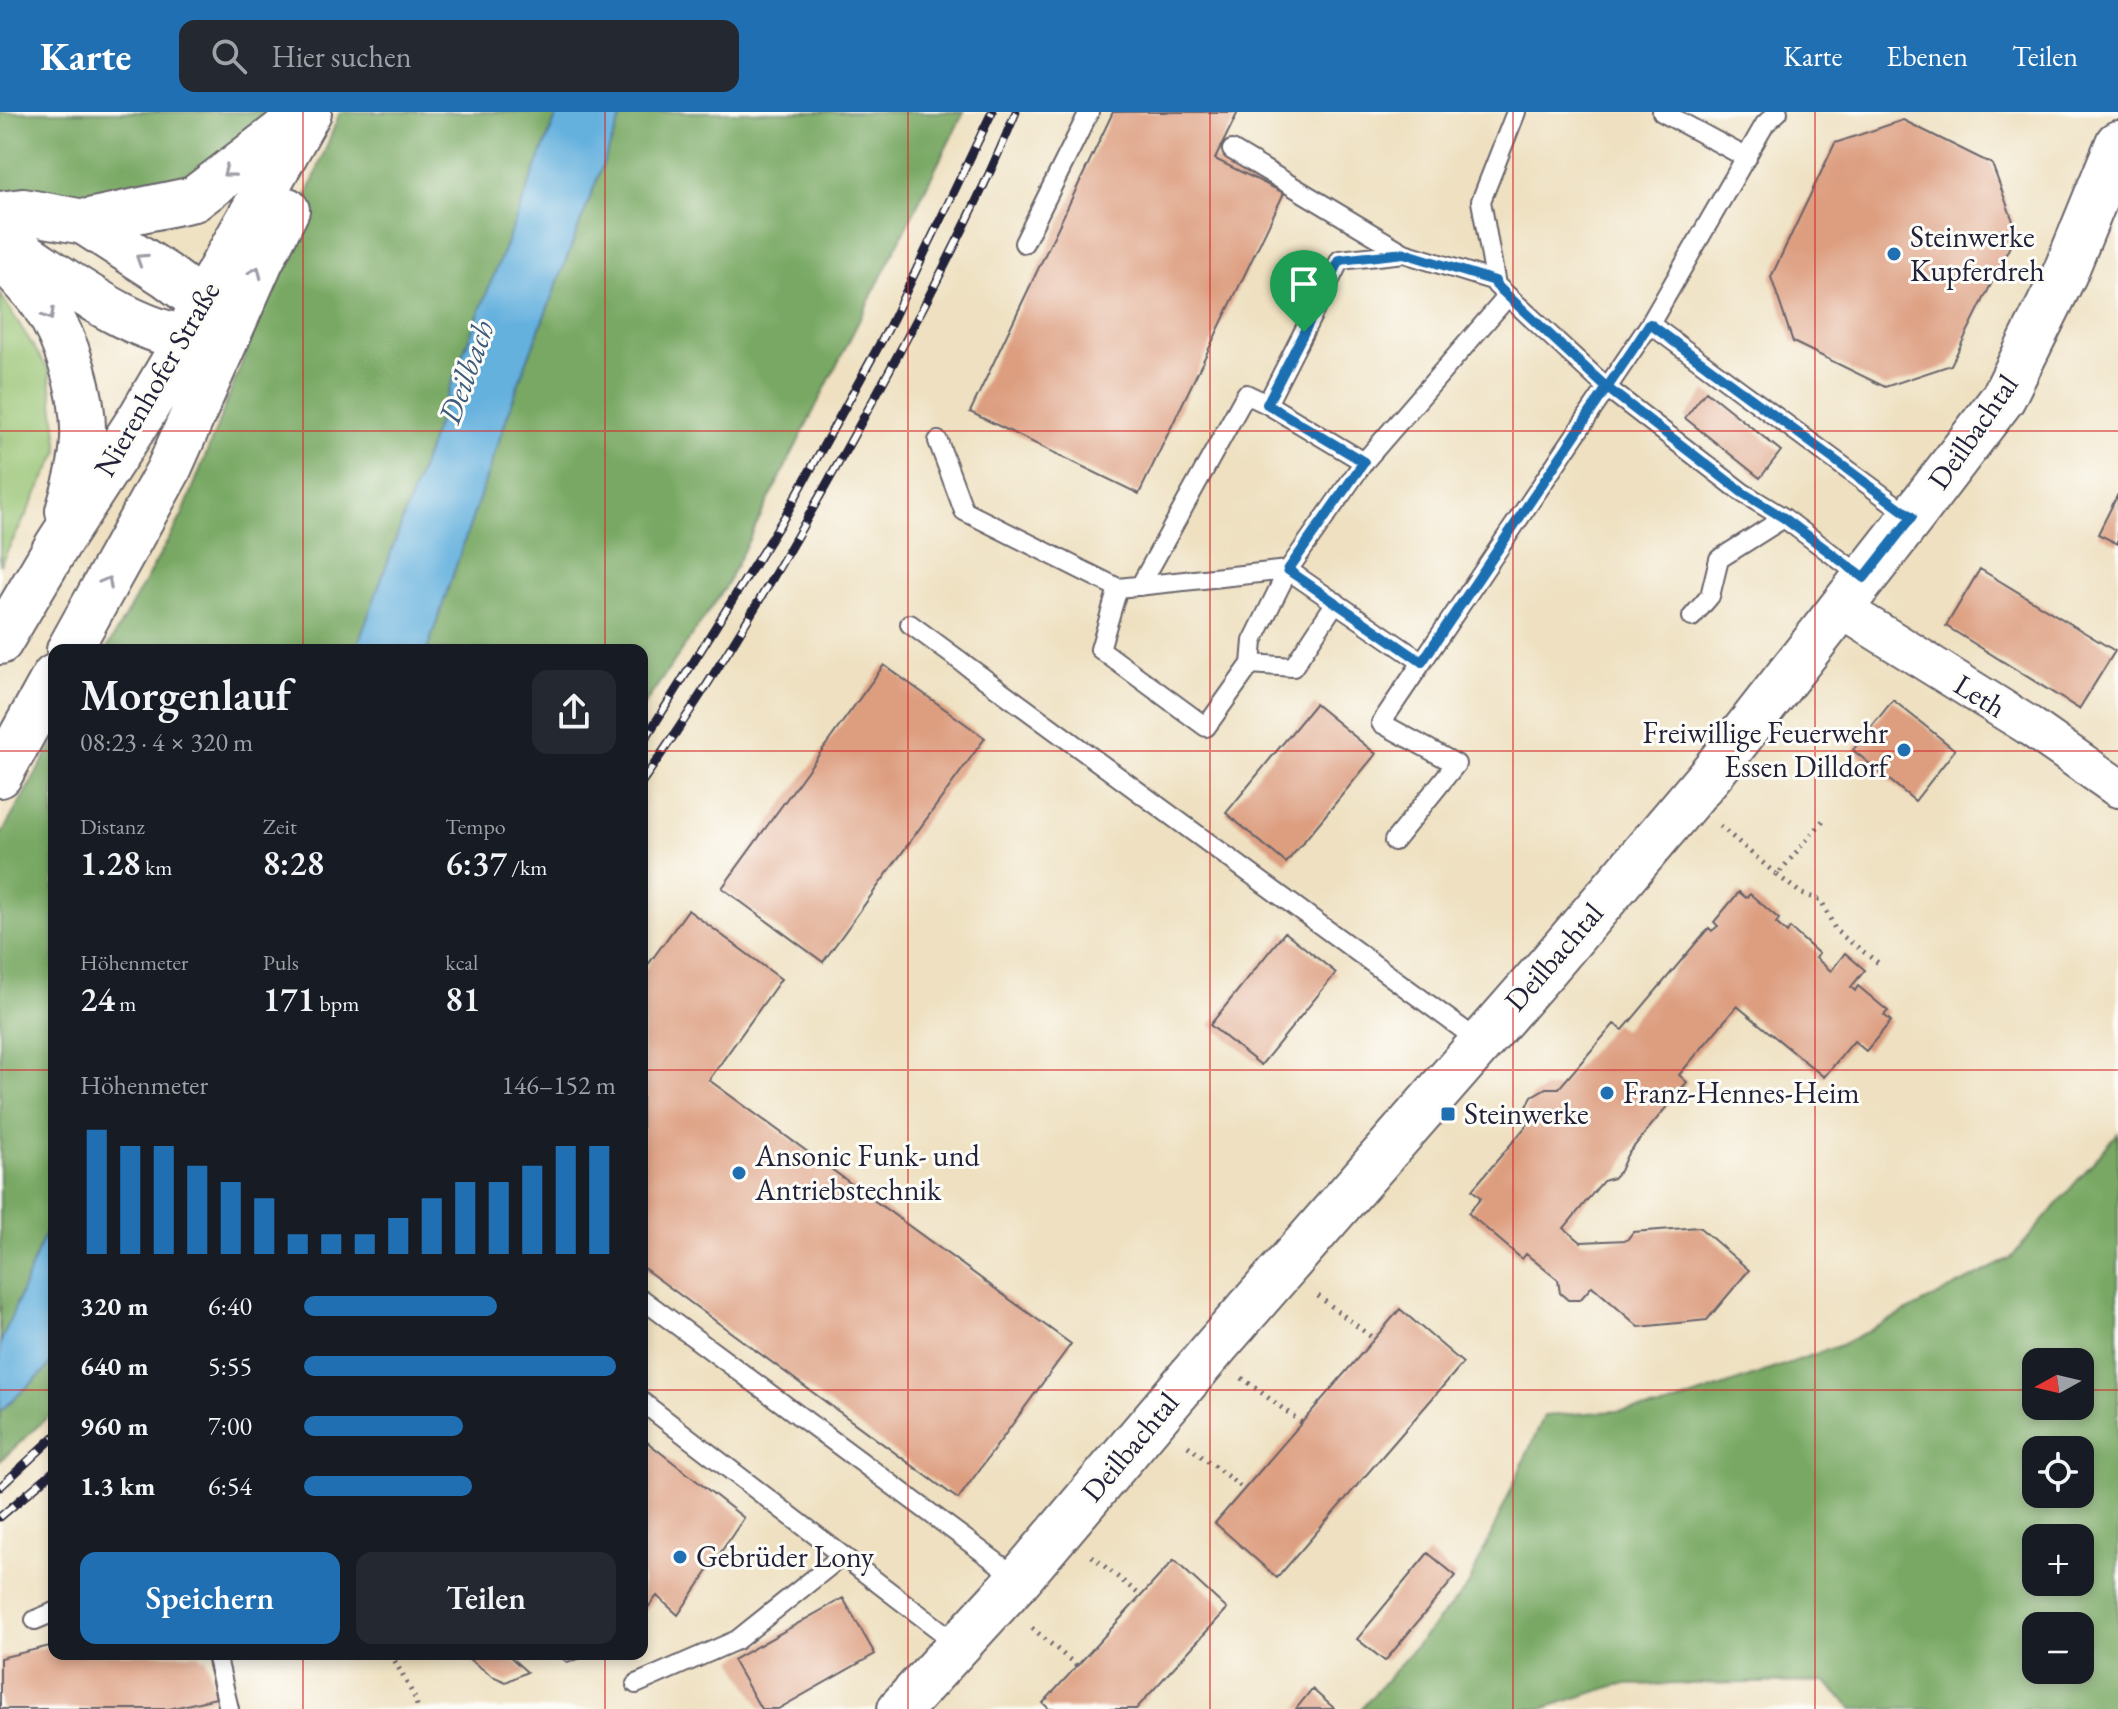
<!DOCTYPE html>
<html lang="de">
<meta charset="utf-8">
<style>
body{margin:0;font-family:"EB Garamond",serif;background:#242831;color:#f1f3f6;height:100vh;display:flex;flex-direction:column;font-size:30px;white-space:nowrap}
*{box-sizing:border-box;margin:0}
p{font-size:26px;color:#9ea1a6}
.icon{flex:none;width:44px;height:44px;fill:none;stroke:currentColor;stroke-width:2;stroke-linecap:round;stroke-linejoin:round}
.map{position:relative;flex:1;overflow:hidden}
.panel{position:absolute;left:48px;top:532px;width:600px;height:1016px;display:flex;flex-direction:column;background:#171b24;border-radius:16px;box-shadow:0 4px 12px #0003}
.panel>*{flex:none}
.needle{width:52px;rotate:262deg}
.fabs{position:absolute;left:2022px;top:1236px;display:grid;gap:16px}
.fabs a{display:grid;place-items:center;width:72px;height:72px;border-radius:16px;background:#171b24;box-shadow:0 4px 12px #0003;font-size:40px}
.pin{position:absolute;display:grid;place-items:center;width:68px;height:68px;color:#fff;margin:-82px -34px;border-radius:50% 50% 50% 0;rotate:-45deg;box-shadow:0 0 8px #0007}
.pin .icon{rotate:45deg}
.round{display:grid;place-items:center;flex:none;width:84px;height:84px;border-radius:16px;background:#242831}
.headline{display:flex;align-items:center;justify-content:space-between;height:136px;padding:0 32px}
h1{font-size:44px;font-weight:600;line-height:60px}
.stats{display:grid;grid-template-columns:repeat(3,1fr);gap:12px;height:136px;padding:8px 32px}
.stats div{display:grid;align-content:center}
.stats b{font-size:34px;font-weight:600}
.stats small{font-size:22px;font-weight:400}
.stats p{font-size:22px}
.chart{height:224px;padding:16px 32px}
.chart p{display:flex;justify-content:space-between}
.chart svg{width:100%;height:144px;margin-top:8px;stroke:#1f6fb2;stroke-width:6}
.button{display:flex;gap:16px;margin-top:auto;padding:16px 32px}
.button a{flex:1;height:92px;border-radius:16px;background:#1f6fb2;color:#fff;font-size:32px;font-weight:600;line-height:92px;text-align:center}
.button a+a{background:#242831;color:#f1f3f6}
ul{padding:0 32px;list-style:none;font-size:26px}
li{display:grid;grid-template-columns:128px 96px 1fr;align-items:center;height:60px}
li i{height:20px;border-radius:10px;background:#1f6fb2}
header{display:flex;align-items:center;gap:48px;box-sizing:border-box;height:112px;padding:0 40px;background:#1f6fb2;color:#fff}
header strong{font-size:38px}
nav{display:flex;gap:44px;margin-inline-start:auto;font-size:28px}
.search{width:560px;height:72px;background:#242831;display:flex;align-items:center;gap:20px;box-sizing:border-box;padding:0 28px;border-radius:16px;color:#9ea1a6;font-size:30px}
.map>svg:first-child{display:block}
.green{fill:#95c271;stroke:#5c7256;stroke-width:2}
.forest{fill:#78a863;stroke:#4d654f;stroke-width:2;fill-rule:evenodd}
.water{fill:#65b1de;stroke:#446a8c;stroke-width:2}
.building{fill:#dd9e80}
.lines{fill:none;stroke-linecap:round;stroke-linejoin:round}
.lane-casing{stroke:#69646a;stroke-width:22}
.street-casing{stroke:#69646a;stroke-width:42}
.secondary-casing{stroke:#69646a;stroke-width:48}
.path{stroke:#69646a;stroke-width:5;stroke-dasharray:2 6;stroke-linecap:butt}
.lane{stroke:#fff;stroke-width:18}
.street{stroke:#fff;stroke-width:38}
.secondary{stroke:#fff;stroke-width:44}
.rail-casing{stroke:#22223b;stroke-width:9}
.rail{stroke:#fdfcf7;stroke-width:6;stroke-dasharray:18;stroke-linecap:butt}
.oneway{stroke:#9c9ca7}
.route-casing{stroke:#fff;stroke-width:16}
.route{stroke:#1f6fb2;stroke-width:10}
.grid{fill:none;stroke:#d62828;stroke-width:2;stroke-opacity:0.55}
.poi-dot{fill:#1f6fb2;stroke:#fdfcf7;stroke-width:3}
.labels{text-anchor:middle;stroke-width:6;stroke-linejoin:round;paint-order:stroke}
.poi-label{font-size:30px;fill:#22223b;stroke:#fdfcf7;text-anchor:start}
.street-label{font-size:30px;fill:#22223b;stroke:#fdfcf7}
.water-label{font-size:32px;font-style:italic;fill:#3d5b7c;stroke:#fdfcf7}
</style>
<header>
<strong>Karte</strong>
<div class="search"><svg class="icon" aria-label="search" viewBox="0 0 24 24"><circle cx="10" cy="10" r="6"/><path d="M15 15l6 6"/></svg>Hier suchen</div>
<nav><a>Karte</a><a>Ebenen</a><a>Teilen</a></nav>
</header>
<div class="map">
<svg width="2118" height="1597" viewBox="0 0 2118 1597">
<rect width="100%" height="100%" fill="#fdfcf7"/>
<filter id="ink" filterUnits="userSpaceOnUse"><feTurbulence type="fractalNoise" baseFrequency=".0125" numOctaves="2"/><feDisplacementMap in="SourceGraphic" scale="16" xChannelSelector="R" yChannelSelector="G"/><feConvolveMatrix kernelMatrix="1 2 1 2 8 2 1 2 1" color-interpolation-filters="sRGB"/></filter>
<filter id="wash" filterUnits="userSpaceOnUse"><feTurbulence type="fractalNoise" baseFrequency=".006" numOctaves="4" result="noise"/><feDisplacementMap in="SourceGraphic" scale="32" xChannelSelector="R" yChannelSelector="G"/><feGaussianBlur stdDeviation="1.8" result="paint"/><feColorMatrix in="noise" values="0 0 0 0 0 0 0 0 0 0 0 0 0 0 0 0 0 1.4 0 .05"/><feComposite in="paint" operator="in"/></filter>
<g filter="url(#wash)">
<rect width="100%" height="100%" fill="#eee0c0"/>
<path class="green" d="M0,182l49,77 10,80 -59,114z"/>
<path class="forest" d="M0,0h330l-108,51 -130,51 -92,-7z
M340,0h218l-101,257 -101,281h-250l76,-134z
M623,0h341l-240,477 -82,119v-58h-215l92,-268z
M54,630v470l-54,132v-507z
M2118,1021v576h-265l-28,-27 -208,3 -76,24h-180l107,-123 76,-170 117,-8 180,-63 170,-87zM2080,1250v44h-44v-44zM2036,1338h44v44h-44zM2080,1426v44h-44v-44zM2080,1514v44h-44v-44z
M54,1246v53l-54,50v-50l44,-39z"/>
<path class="water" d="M558,0h65l-104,270 -92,268h-71l101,-281z
M54,1100v146l-10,14 -44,39v-67z"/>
<g id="blocks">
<path class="building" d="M1113,0h125l-23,47 69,34 -145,301 -169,-82z
M1903,8l89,44 25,68 -66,133 -66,22 -92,-45 -22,-65 64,-134z
M1706,279l75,60 -21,27 -75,-60z
M2118,382v50l-20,-10z
M1980,457l135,82 -36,58 -133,-83z
M884,553l101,73 -162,224 -101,-74z
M1893,588l62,50 -40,51 -62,-51z
M1315,592l61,50 -90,109 -60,-50z
M1739,780l7,6 4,-4 29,25 -3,4 11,10 3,-5 29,26 -3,4 15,13 14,-18 20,17 -14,17 4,4 3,-5 30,25 -4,4 7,6 -25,30 -12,-10 -30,36 -87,-71 -58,69 8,7 -60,73 -7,16 -7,7 -10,3 -39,47 17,14 46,-2 6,-8 66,-5 50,43 -42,50 -68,7 -47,-41 -12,14h-12l-8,-7 -2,-13 -32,-26 -4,5 -54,-46 13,-15 -9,-8 56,-66 -2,-15 6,-13 14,-8h13l55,-64 9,6 83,-99 3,-3 3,3 6,-5 -4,-4z
M688,798l93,69 -72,101 362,264 -113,155 -316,-232v-294z
M1285,820l51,41 -75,92 -51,-40z
M1400,1197l63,54 -186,215 -62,-55z
M642,1326l102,80 -66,97 -21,-19 -15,19z
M1428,1441l28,23 -71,85 -28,-22z
M1174,1448l53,49 -91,100h-87l-6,-6z
M843,1486l32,56 -97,55h-17l-28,-49z
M54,1533v9h146l1,4 5,-1 10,41 -47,11h-169v-51z
M462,1542h45l20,18 -21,10 -14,-6z
M556,1542h38v1l-27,7z
M1312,1577l23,20h-39z"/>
</g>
</g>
<g filter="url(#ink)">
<use href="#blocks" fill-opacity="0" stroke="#69646a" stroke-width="2"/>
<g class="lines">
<defs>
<path id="lane" d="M1516,0l-35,89 15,84 110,102 137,106 41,25 80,60
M1662,0l85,46
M1232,38l172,103
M1024,131l65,-131
M1495,169l-91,-28 -64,7 -73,144 97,58 144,-166
M1650,212l262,193
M938,329l26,70 154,77 170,-18
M1364,350l-76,108 134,92
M1140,474l106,-192 21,10
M1118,476l-18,61 106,78 45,-63 42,3 43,-65
M1692,505l18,-21 9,-37 65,-41
M910,512l570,418
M1251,552l2,-23 35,-71
M1394,729l62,-77 -75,-41 269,-399 115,-200 13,-12
M642,1187l377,280
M642,1290l317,243
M35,1508l19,-8
M216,1542l13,55
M636,1572l101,-44 105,-84"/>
<path id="street" d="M1840,496l188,117 90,63"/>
<path id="secondary" d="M0,102l23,-3 61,11 82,53 36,27 13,25
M84,110l110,-23 102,-78
M11,133c65,42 123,91 202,97
M0,142c14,17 32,33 44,51 23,35 41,92 39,134 -1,25 -8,48 -15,72
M0,530l58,-98 84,-129 44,-75 16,-38 107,-190
M69,538l99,-179 93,-210 26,-51
M0,663l54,-98
M900,1597l119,-130 198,-234 332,-380 166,-196 197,-252 91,-119 62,-125 53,-130"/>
</defs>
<use href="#lane" class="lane-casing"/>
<use href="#street" class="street-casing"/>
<use href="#secondary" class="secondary-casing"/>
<path class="path" d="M1720,714l57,49 49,-58
M1777,763l25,19 19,6 15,31 45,34
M1318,1184l56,43
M1242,1266l60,45
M1188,1334l56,43
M1092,1444l49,40
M1032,1516l45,38
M391,1542l24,44 3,11"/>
<use href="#lane" class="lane"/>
<use href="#street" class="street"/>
<use href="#secondary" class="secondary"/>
<defs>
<path id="rail" d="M642,632l143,-228 103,-187 104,-217
M642,670c82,-117 154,-241 223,-367 54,-98 108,-199 151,-303
M0,1375l54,-50
M0,1405l54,-46"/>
</defs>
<use href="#rail" class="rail-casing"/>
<use href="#rail" class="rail"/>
</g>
<defs><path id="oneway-chevron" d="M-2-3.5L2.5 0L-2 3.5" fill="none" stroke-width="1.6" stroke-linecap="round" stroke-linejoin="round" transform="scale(2)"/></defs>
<g class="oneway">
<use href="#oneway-chevron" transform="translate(228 60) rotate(143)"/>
<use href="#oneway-chevron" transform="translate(141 147) rotate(-147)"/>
<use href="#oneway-chevron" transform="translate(256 160) rotate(-66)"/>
<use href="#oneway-chevron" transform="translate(49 203) rotate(60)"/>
<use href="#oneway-chevron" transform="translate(107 470) rotate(-61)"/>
</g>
</g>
<g class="lines" filter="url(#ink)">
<defs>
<path id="route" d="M1304,220l36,-72 64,-7 91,28 1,4 110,102 137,106 41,25 80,60 48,-61 -262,-193 -228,338 -134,-92 76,-108 -97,-58 37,-72"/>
</defs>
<use href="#route" class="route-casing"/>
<use href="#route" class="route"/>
</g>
<path class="grid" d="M303,0v538M605,0v538M908,0v1597M1210,0v1597M1513,0v1597M1815,0v1597M0,319h2118M0,639h54M642,639h1476M0,958h54M642,958h1476M0,1278h54M642,1278h1394M2080,1278h38M303,1542v55M605,1542v55"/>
<g class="poi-dot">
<circle cx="1894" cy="142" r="8"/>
<circle cx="1904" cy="638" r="8"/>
<circle cx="1607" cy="981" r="8"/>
<rect x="1440" y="994" width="16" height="16" rx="4"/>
<circle cx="739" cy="1061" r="8"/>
<circle cx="680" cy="1445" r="8"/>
</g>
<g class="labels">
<g class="poi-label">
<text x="1910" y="135">Steinwerke<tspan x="1910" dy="34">Kupferdreh</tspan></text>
<text x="1888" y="631" text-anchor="end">Freiwillige Feuerwehr<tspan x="1888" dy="34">Essen Dilldorf</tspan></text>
<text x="1623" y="991">Franz-Hennes-Heim</text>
<text x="1464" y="1012">Steinwerke</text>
<text x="755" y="1054">Ansonic Funk- und<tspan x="755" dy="34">Antriebstechnik</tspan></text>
<text x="696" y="1455">Gebrüder Lony</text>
</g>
<g class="street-label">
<text transform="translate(157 267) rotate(-60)" y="10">Nierenhofer Straße</text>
<text transform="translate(1973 320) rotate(-55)" y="10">Deilbachtal</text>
<text transform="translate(1980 584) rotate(32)" y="10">Leth</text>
<text transform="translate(1554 845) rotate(-49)" y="10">Deilbachtal</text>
<text transform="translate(1130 1335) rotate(-50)" y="10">Deilbachtal</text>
</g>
<g class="water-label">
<text transform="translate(466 260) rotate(-70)" y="11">Deilbach</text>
</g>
</g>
</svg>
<div class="fabs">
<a><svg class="needle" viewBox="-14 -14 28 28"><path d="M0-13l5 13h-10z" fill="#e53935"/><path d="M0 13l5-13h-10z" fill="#9ea1a6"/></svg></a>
<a><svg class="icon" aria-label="locate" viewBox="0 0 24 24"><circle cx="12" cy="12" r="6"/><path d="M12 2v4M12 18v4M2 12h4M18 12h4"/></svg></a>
<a>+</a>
<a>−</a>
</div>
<div class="pin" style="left:1304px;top:220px;background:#1e9e55"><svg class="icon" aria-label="arrive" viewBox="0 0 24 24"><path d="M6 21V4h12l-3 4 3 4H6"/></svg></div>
<section class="panel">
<div class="headline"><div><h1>Morgenlauf</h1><p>08:23 · 4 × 320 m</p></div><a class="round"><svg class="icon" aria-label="share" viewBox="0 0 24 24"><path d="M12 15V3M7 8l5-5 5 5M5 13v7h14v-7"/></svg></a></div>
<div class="stats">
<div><p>Distanz</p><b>1.28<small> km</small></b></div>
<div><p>Zeit</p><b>8:28</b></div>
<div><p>Tempo</p><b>6:37<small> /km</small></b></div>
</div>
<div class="stats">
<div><p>Höhenmeter</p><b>24<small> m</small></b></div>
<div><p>Puls</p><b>171<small> bpm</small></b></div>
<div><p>kcal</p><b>81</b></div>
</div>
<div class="chart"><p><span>Höhenmeter</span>146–152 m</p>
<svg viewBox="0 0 160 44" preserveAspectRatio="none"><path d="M5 44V6M15 44V11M25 44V11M35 44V17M45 44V22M55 44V27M65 44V38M75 44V38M85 44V38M95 44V33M105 44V27M115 44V22M125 44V22M135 44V17M145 44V11M155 44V11"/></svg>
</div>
<ul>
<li><b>320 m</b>6:40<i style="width:62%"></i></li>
<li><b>640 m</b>5:55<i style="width:100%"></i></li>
<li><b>960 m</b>7:00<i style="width:51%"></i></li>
<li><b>1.3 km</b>6:54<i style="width:54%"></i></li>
</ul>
<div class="button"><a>Speichern</a><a>Teilen</a></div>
</section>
</div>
